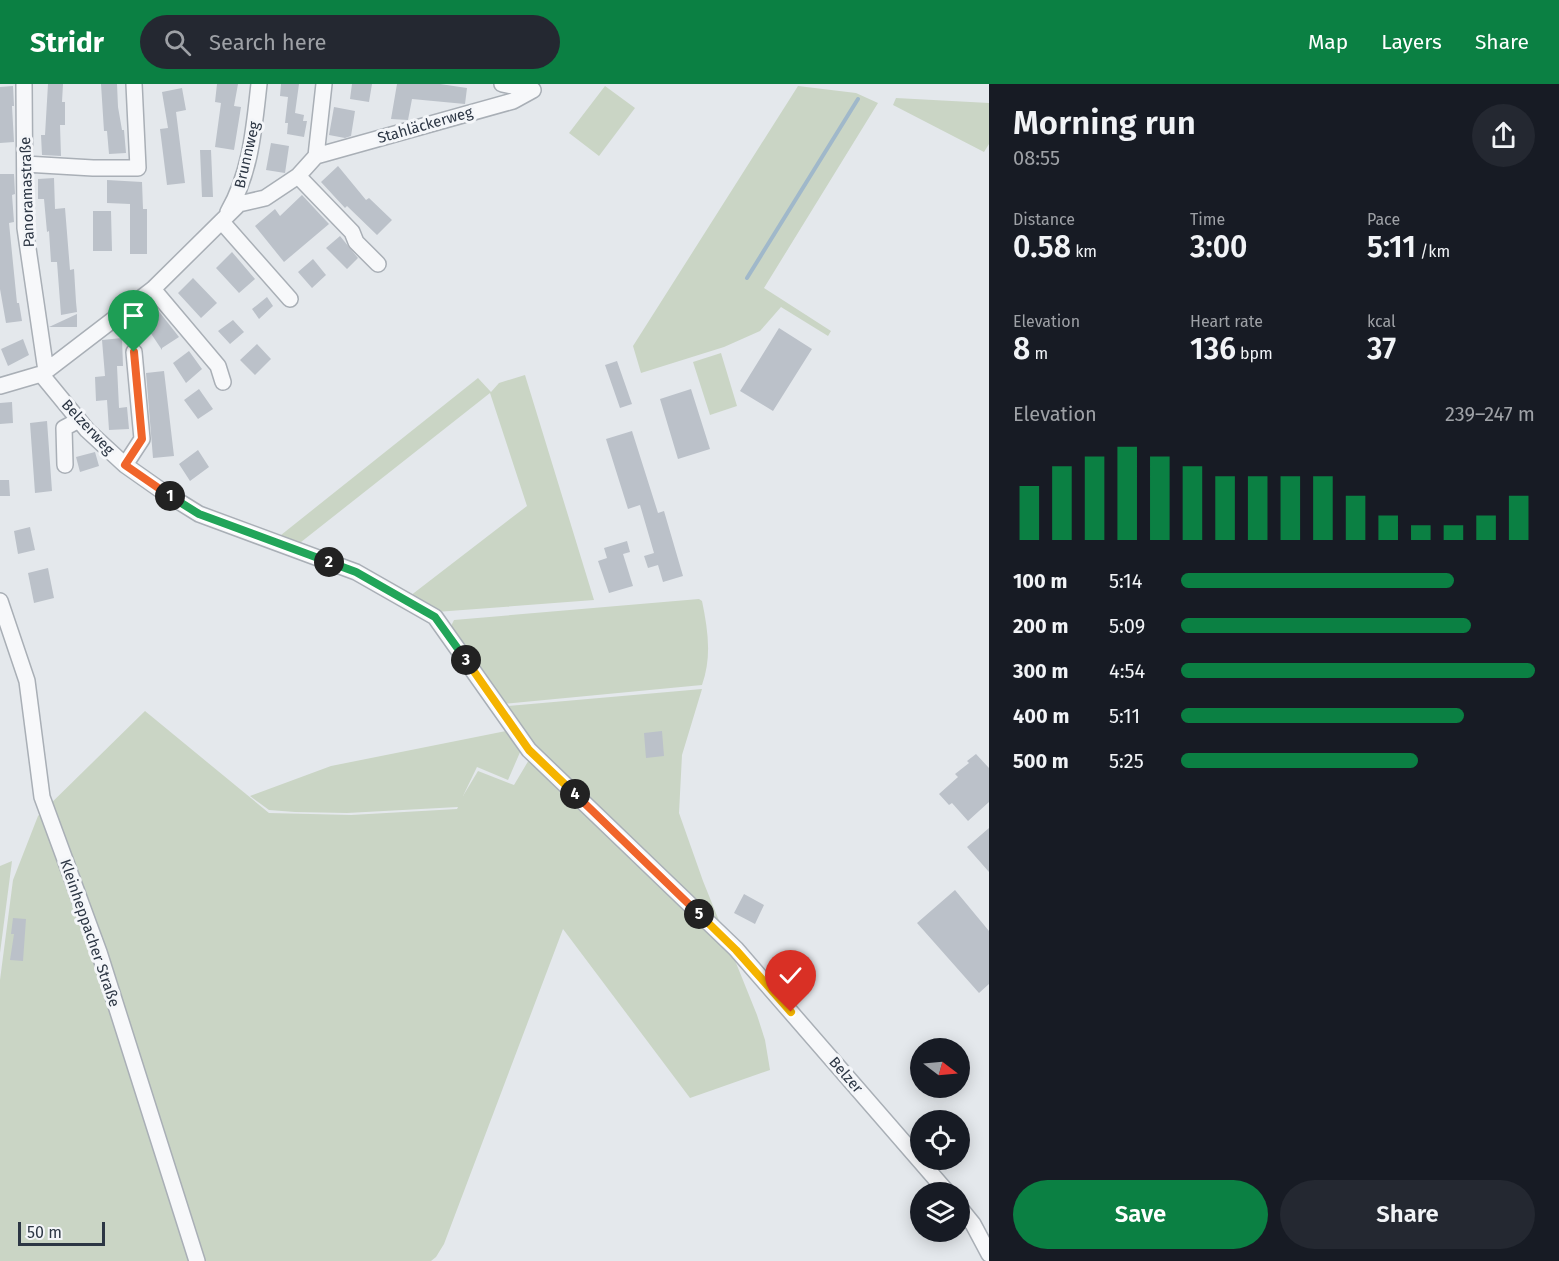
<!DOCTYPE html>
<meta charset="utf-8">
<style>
body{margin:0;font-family:"Fira Sans",sans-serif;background:#242831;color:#f1f3f6;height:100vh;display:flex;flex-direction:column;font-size:22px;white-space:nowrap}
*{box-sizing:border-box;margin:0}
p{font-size:20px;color:#9ea1a6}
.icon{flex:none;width:33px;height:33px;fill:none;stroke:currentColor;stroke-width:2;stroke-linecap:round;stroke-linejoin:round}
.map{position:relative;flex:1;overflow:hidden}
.sheet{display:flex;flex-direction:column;background:#171b24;width:570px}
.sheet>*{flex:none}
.needle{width:39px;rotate:106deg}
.buttons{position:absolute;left:910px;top:954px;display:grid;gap:12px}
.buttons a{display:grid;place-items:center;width:60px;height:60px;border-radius:50%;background:#171b24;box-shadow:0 3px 15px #0003;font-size:30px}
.scale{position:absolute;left:18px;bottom:15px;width:87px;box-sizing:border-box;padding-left:6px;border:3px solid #2c3644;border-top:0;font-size:16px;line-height:21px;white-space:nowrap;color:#2c3644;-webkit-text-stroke:4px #f4f6f9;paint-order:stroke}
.pin{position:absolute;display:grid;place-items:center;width:51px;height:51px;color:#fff;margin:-62px -26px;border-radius:50% 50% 50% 0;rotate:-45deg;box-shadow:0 0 6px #0007}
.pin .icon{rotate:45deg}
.km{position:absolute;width:30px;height:30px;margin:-15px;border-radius:50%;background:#222;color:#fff;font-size:16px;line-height:30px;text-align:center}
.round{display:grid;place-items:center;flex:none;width:63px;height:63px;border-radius:32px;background:#242831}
.headline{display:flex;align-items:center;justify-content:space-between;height:102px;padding:0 24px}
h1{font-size:33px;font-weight:600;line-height:45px}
.stats{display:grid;grid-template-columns:repeat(3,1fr);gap:9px;height:102px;padding:6px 24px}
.stats div{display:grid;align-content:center}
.stats b{font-size:30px;font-weight:600}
.stats small{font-size:16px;font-weight:400}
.stats p{font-size:16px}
.chart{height:168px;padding:12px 24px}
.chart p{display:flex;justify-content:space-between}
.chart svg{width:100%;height:108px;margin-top:6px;stroke:#0b8043;stroke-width:6}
.action{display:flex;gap:12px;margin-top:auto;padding:12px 24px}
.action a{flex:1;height:69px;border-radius:36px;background:#0b8043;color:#fff;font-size:24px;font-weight:600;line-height:69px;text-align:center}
.action a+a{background:#242831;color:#f1f3f6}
ul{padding:0 24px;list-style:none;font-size:20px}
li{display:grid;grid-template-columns:96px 72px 1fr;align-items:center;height:45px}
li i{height:15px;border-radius:8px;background:#0b8043}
header{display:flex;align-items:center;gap:36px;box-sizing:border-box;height:84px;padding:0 30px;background:#0b8043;color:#fff}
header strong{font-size:28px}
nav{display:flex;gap:33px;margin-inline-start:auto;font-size:21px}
.search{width:420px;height:54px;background:#242831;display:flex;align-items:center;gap:15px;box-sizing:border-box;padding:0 21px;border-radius:33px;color:#9ea1a6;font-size:22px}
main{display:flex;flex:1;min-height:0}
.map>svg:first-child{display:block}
.green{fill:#cad5c5}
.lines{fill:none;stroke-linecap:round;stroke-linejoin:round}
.stream{stroke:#a0b8ca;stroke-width:4}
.building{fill:#bbc1c9}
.minor-casing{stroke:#a9afb6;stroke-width:18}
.minor{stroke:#f7f8fa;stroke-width:15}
.split-1-casing{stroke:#fff;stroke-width:12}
.split-2-casing{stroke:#fff;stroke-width:12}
.split-3-casing{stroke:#fff;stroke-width:12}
.split-4-casing{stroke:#fff;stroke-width:12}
.split-5-casing{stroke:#fff;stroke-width:12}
.split-6-casing{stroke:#fff;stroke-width:12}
.split-1{stroke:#f0652b;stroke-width:8}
.split-2{stroke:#22a559;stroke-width:8}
.split-3{stroke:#22a559;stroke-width:8}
.split-4{stroke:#f5b400;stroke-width:8}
.split-5{stroke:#f0652b;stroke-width:8}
.split-6{stroke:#f5b400;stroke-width:8}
.labels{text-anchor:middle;stroke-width:6;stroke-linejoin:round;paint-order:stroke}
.street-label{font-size:15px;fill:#2c3644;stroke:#f4f6f9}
</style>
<header>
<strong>Stridr</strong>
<div class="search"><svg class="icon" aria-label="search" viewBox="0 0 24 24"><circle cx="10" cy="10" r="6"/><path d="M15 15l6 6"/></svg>Search here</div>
<nav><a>Map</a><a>Layers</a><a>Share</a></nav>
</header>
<main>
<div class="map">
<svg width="989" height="1177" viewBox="0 0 989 1177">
<rect width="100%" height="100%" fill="#e4e8ec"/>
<path class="green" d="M605,2l30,22 -36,48 -30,-23z
M798,2l58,7 22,10 -114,185 67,43 -3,5 -47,-29 -21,24 -36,16 -83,26 -8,-27z
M896,14l93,5v41l-5,8 -91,-47z
M721,269l16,53 -27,9 -17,-53z
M525,291l69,225 -158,12 -26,-16 117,-90 -37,-113 -194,153 -20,-7 202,-161 13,14 8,-9z
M699,515l3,2c6,29 10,56 0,84l-200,19 -52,-76 4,-8z
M702,605l-20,66 -3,58 24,68 54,134 8,25 5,30 -80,28 -127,-169 -119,315 -8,13 -5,4h-431v-281l13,-100 25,-64 107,-105 124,102 82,2 106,-6 1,-2 -111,6 -52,-1 -26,-2 -19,-14 81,-30 175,-35 15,19 -13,30 -31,-13 -14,29 15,-25 36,14 22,-37 -29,-42z
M12,777l-12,92v-87z"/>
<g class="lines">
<path class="stream" d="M747,194l111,-179"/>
</g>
<path class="building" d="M48,0h15l-1,18h3v23h-5l1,31 -19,-1 -1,-20h4z
M101,0h16l1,23 4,23h2l2,23 -17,1 -2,-23h-3z
M217,0h21l-4,22 7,1 -7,43 -19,-3 6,-44 -6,-1z
M281,0h18l-4,29 9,2 -1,6h4l-3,16 -17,-3 1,-11h-3l3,-26 -8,-1z
M352,0h20l-3,18 -19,-3z
M397,0h43l27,4 -2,16 -53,-5 -4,21 -17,-1z
M13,2l1,20h-2l2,36 -14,1v-56z
M182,4l4,22 -10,2 9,71 -18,2 -7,-56 8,-1 -6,-36z
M334,23l21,4 -4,25 -6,2 -16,-3z
M271,59l18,3 -4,27 -19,-3z
M200,66h11l2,47h-11z
M338,82l28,34 3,-2 23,22 -15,15 -30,-29 -2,2 -24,-26z
M0,90h14l1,20 -3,1 2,27 -5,1 8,80h2l3,18 -16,2 -6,-34z
M54,94l1,31 10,-1 5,62 4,-1 2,33 1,10 -16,3 -4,-53h-6l-2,-31 -2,1 -3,-33h-6v-20z
M107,96l35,2 1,27h4v45h-17v-50l-23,-1z
M302,111l27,29 -45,38 -29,-36 20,-17 5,7z
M93,127h18l1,40h-19z
M340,152l18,22 -11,11 -21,-21z
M232,168l23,27 -16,14 -23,-25z
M313,175l13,16 -14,13 -14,-16z
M193,194l24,25 -16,15 -23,-25z
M267,213l6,9 -14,13 -7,-10z
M157,225l22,28 -17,11v2l-20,-30z
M77,230v13h-28z
M233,236l11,12 -14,12 -12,-13z
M779,244l33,21 -39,62 -33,-20z
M122,254l1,28h-6l2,42 8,-1 2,22 -20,1 -2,-30 -11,1 -1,-24 10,-1 -3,-36z
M23,255l6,16 -21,11 -7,-17z
M257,260l14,15 -16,16 -15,-15z
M189,267l13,18 -16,14 -13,-20z
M617,277l15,43 -12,4 -15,-43z
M164,287l10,85 -21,2 -7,-85z
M199,305l14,20 -15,10 -14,-19z
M691,305l19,60 -32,10 -18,-60z
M12,318l1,21 -13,1v-21z
M47,337l5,70 -17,2 -5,-70z
M632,347l26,82 6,-2 19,65 -20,6 -5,-17 -10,3 -4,-12 10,-3 -14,-48 -12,4 -22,-70z
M198,366l11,17 -19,14 -11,-17z
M95,368l4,14 -19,6 -4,-15z
M0,396h9l1,16h-10z
M30,443l5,23 -17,4 -4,-23z
M627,457l3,11 -7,2 10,32 -24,7 -11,-32 9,-3 -3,-10z
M48,484l6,30 -20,5 -6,-30z
M662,647l2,25 -18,2 -2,-25z
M976,670l13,14v34l-21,19 -16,-18 -3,2 -10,-11 19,-17 -3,-3 14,-11 -2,-2z
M989,744v44l-22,-25z
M955,806l34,41v53l-10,9 -62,-70z
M744,810l20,11 -9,19 -21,-11z
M13,834l13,1 -3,42 -13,-1 4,-26h-3z"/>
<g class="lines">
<defs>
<path id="minor" d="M24,0l1,144 21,143
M502,0l31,6
M316,72l197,-55 20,-11
M316,72l8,-72
M25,80l68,4h45l-4,-84
M298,92l54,56 4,10 22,22
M228,128c23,-40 26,-84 31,-128
M222,138l68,77
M153,205l65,77 5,16
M41,290l46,56 38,35 37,26 37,23 157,58 79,45 94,133 207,199 211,243
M0,302l41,-12 5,-3 107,-82 86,-85 26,-6 33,-22 18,-20
M65,381l-1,-37 15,-8
M125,381l17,-26 -8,-87
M0,517l27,80 15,116 57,155 98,309
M960,1124l13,16 16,30"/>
</defs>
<use href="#minor" class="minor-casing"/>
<use href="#minor" class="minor"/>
</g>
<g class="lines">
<defs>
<path id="split-1" d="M134,268l8,87 -17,26 45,31"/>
<path id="split-2" d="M170,412l29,18 130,48"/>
<path id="split-3" d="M329,478l27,10 79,45 31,43"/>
<path id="split-4" d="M466,576l63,90 46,44"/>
<path id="split-5" d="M575,710l124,120"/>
<path id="split-6" d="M699,830l37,36 55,62"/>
</defs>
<use href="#split-1" class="split-1-casing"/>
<use href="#split-2" class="split-2-casing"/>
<use href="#split-3" class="split-3-casing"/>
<use href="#split-4" class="split-4-casing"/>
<use href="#split-5" class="split-5-casing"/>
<use href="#split-6" class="split-6-casing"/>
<use href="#split-1" class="split-1"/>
<use href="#split-2" class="split-2"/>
<use href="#split-3" class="split-3"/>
<use href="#split-4" class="split-4"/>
<use href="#split-5" class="split-5"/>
<use href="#split-6" class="split-6"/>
</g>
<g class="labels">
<g class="street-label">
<text transform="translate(425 41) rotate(-16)" y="5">Stahläckerweg</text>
<text transform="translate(247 71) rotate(-77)" y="5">Brunnweg</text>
<text transform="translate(27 108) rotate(-92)" y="5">Panoramastraße</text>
<text transform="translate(88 343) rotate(47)" y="5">Belzerweg</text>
<text transform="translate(90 849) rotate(71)" y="5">Kleinheppacher Straße</text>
<text transform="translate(846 991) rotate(49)" y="5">Belzer</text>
</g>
</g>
</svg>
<div class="buttons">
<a><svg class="needle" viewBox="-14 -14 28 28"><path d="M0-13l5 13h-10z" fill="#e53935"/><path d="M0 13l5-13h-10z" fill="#9ea1a6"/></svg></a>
<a><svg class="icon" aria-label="locate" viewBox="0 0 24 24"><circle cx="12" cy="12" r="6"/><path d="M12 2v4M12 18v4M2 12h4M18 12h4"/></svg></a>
<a><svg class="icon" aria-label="layers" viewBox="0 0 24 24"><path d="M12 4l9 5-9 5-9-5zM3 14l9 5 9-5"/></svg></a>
</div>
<div class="scale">50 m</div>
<div class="pin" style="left:134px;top:268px;background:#1e9e55"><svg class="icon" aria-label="arrive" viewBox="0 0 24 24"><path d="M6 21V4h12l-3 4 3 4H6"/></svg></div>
<div class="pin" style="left:791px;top:928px;background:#d93025"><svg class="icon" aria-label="check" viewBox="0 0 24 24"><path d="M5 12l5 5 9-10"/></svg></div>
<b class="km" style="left:170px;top:412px">1</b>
<b class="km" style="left:329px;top:478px">2</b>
<b class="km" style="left:466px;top:576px">3</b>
<b class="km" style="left:575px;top:710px">4</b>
<b class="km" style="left:699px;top:830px">5</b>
</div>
<section class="sheet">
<div class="headline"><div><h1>Morning run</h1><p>08:55</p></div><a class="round"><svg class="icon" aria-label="share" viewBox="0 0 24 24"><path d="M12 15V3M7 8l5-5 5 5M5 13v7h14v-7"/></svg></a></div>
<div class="stats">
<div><p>Distance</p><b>0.58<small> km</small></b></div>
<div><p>Time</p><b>3:00</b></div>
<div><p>Pace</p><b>5:11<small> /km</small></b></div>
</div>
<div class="stats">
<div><p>Elevation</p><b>8<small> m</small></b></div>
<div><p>Heart rate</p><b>136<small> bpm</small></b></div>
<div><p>kcal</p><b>37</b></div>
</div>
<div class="chart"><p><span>Elevation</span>239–247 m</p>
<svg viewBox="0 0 160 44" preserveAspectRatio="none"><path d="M5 44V22M15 44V14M25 44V10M35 44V6M45 44V10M55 44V14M65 44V18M75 44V18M85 44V18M95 44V18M105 44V26M115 44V34M125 44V38M135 44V38M145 44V34M155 44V26"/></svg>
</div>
<ul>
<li><b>100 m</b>5:14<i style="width:77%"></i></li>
<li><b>200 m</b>5:09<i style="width:82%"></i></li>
<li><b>300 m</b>4:54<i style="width:100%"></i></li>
<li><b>400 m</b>5:11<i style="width:80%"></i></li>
<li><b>500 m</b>5:25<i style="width:67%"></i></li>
</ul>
<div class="action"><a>Save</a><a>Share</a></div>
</section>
</main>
